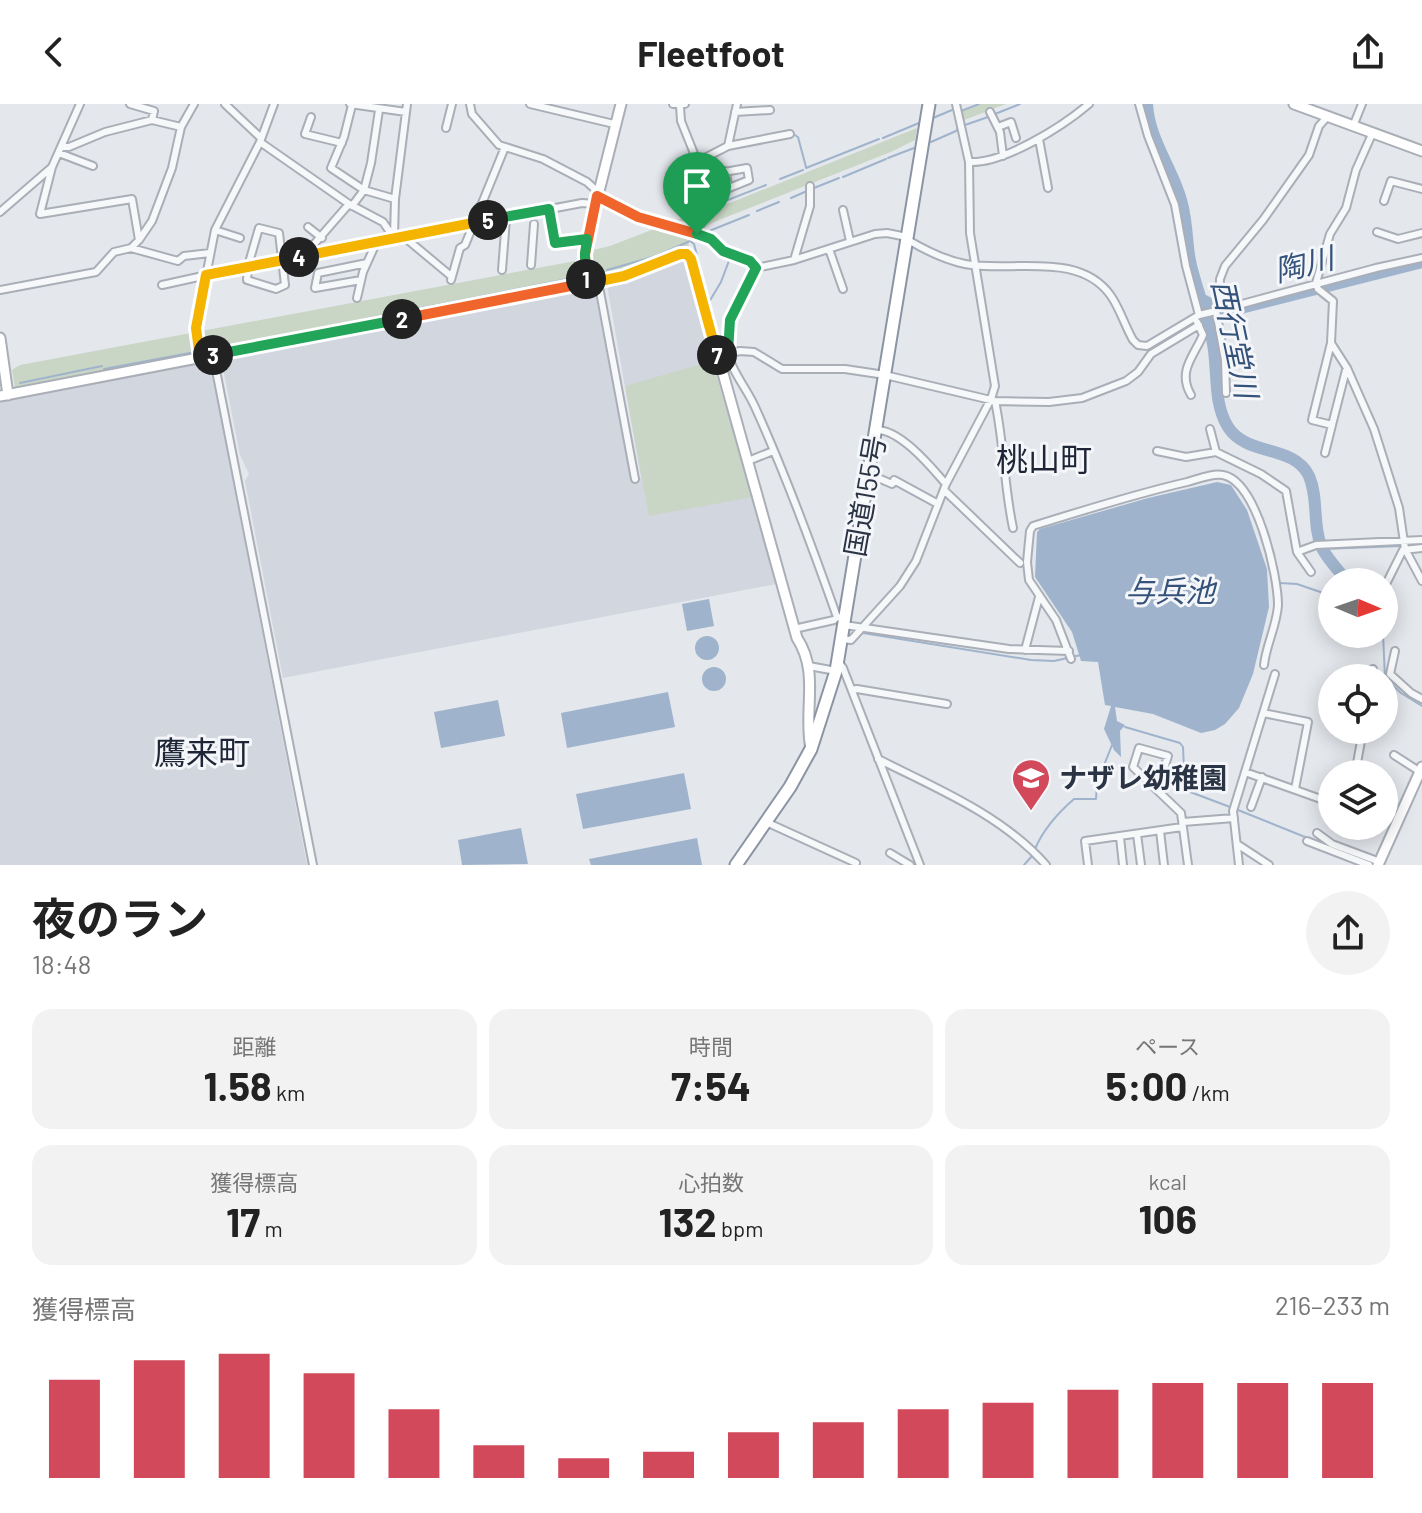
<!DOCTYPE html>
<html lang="ja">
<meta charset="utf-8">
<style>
body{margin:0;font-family:Barlow,"Noto Sans JP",sans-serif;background:#f2f2f2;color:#222;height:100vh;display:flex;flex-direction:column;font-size:30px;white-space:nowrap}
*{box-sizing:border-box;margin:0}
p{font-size:26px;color:#767676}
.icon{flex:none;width:44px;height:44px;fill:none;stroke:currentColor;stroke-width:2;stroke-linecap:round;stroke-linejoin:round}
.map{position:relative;height:761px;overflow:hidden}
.details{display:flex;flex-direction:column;background:#fff;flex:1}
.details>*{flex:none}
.needle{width:52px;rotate:92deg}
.controls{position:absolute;left:1318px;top:464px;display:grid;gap:16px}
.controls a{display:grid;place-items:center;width:80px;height:80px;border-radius:50%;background:#fff;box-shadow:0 4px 20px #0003;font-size:40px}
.pin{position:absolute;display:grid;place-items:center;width:68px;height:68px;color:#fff;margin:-82px -34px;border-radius:50% 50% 50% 0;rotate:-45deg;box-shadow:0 0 8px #0007}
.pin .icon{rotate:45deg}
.km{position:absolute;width:40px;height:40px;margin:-20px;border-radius:50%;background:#222;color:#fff;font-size:22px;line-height:40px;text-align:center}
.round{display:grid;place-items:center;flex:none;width:84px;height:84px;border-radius:42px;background:#f2f2f2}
.head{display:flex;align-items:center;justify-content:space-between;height:136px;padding:0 32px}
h1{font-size:44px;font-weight:700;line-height:60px}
.metrics{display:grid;grid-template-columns:repeat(3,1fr);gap:12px;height:136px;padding:8px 32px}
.metrics div{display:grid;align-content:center;border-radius:20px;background:#f2f2f2;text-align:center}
.metrics b{font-size:40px;font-weight:700}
.metrics small{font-size:22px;font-weight:400}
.metrics p{font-size:22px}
.chart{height:224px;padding:16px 32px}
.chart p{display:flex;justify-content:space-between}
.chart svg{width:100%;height:144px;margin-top:8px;stroke:#d1495b;stroke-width:6}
header{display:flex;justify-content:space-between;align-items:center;height:104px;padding:0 32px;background:#fff;font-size:36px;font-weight:700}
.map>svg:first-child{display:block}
.built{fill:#d2d6de}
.green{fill:#c9d6c5}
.water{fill:#9fb4cc}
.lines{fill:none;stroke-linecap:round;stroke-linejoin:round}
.stream{stroke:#9fb4cc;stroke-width:2}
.river{stroke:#9fb4cc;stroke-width:12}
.street-casing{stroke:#a9aeb7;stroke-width:10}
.secondary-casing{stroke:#a9aeb7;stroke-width:13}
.highway-casing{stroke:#8b94a3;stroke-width:15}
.street{stroke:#f7f8fa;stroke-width:6}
.secondary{stroke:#fff;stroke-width:9}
.highway{stroke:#fff;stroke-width:11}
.split-1-casing{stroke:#fff;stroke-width:16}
.split-2-casing{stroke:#fff;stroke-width:16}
.split-3-casing{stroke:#fff;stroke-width:16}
.split-4-casing{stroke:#fff;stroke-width:16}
.split-5-casing{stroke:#fff;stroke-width:16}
.split-6-casing{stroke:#fff;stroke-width:16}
.split-7-casing{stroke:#fff;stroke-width:16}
.split-8-casing{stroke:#fff;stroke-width:16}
.split-1{stroke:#f0652b;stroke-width:10}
.split-2{stroke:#f0652b;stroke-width:10}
.split-3{stroke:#22a559;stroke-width:10}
.split-4{stroke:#f5b400;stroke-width:10}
.split-5{stroke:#f5b400;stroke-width:10}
.split-6{stroke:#22a559;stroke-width:10}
.split-7{stroke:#f5b400;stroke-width:10}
.split-8{stroke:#22a559;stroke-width:10}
.labels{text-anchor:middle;stroke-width:6;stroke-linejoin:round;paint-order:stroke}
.street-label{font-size:28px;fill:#2b3445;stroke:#f4f6f9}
.poi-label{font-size:28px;font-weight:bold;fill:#2b3445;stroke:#f4f6f9;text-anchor:start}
.water-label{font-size:30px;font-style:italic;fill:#34527a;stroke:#f4f6f9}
.quarter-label{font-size:32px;fill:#1d2536;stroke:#f4f6f9}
</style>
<header><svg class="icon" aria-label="back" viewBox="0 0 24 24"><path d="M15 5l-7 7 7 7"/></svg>Fleetfoot<svg class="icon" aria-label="share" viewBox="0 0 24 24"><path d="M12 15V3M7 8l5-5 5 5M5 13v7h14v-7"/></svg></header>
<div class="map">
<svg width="1422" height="761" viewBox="0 0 1422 761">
<rect width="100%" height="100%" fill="#e4e7ec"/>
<path class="built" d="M681,155l5,1 26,101 64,223 -493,94 -38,-197 4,-7 -9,-19 -18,-92 3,-5 369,-71 37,194 10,-3 -34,-193 19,-4z
M206,258l5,4 96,499h-307v-463z"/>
<path class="green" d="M980,0h26l-42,16 -3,-8z
M917,24l-2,12 -22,11 -179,71 -26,15 1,12 -10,1 -73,27 -11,-1 -3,-3 1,-23 17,-4 88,-34 7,1z
M575,157l1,21 -561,106 -3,-18 8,-5z
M712,257l41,136 -104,19 -24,-130z"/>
<path class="water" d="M1217,378l14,3 16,25 20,59 2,38 -16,67 -14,34 -14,16 -10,6 -14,3 -48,-19 -38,-7 2,14 8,4 -5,6 1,26 -7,-7 -10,-21 7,-23 -6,-1 -7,-43 -17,-1 -9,-29 -37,-55 2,-45 3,-3 108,-31z
M709,495l5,27 -27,5 -5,-27z
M695 544a12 12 0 1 1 24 0a12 12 0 1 1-24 0Z
M702 575a12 12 0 1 1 24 0a12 12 0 1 1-24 0Z
M668,588l7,35 -108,21 -6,-35z
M498,596l7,36 -64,12 -7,-36z
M684,669l7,36 -108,20 -7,-35z
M521,724l7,36 -66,1 -4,-25z
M697,734l5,27h-111l-2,-6z"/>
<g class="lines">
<path class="stream" d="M961,7l18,-7
M995,10l25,-10
M933,14l19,-8
M965,21l23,-8
M793,30l5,3 8,30
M883,34l36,-15
M931,38l25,-11 2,-3
M888,54l26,-10
M806,64l73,-29
M843,73l43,-18
M780,75l23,-9
M814,84l25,-10
M791,94l16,-7
M705,105l61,-24
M757,107l22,-9
M711,133l-2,-6 40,-16
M607,166l49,-14 34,-15 4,3 26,101
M709,198l12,-20 9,-24
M202,247l366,-72
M104,265l91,-17
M20,279l82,-17
M1407,442l15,-1
M1323,445l78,-3
M1280,479l17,1 35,12
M863,529l168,27 23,1 27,-6
M1383,530l2,44 16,15 21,13
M1125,623l55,16 3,4 2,43 45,17
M1238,706l87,35
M1035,745c8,-19 24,-37 39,-50h22l1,-16 15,-38
M1024,761l8,-9"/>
<path class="river" d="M1147,0c2,39 31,71 37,109 3,16 3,32 6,48 6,28 18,55 23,83 5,27 0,59 15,83 19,30 66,17 81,49 10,23 3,50 13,72 6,12 17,23 26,34
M1201,195l22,12h6l193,-49"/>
<defs>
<path id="street" d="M130,0l24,7 -2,9
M225,0l36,34
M350,0l56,8
M470,0l2,10 27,31 44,14 44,23 11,10
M530,0l84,20
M673,0h12
M1139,0l9,32 27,69 11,61 13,49
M352,1l-8,32 -13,31 33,22 -12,16
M680,2l1,15 16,40
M379,6l-8,53 -7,27 31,9
M735,8l35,-2
M990,8l10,20 3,24
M311,13l-6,17 37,9
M1354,20l8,-20
M998,23l13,-5 5,16
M446,24l6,-24
M1373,28l-17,38 -10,38 -16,26 -14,49 2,6 15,12 -2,42 16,25 27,61 25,79 6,41 17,32
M1039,35l9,49
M260,38l89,62 34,18 11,16
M728,42l62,-12
M62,43h7l36,-15 47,-12 29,7
M59,49l34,13
M969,58c35,2 94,-36 120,-58
M52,63l-12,47 92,-15 7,41
M693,77c18,-7 35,-10 54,-13l2,12 -20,8 -4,-17
M597,92l41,21 73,22 12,12 27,10 6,7 38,-8 81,-26 12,-1 20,4
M1384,97l7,-20 31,8
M549,105l6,34 32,-4
M843,106l7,31
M0,108l52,-45 28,-63
M308,123l14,11
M259,124l20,5 6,52 -9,4 -29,-9 1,-14z
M215,126l25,8
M1377,128l21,7 24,-6
M697,130l5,-14 -10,-33 3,-24 33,-17 9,-42
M394,132l1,-37 12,-95
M403,132l48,40
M908,136c17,10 37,20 57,24 46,9 114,-14 146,32 9,13 14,30 22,44l5,5 9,1 52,-31 17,-4 3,-5 1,-27 5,-13 38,-46 46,-65 10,-29 9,-10
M131,144l47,13 6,-5 26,-3
M829,145l14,40
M312,150l-3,-4 40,-46
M794,156l16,-54v-20
M531,161l3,-41
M756,164c-9,25 -28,45 -29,72 -1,27 18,44 28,67 31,68 57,139 82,210l8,1
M502,166l4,-51
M361,176l-46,8 3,-15 49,-10
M451,176l9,-32 5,-3 40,-98
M598,177l37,198
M162,181l86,-19 334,-63 13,1
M0,186l96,-18 18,-20 17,-4 8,-8 13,-19 20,-53 9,-41 13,-23
M357,194l6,-26 14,-31
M1219,202l23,-2 134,-36 46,-10
M1216,207l9,49 1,33
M1331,239l-19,77 20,5 14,-55
M213,251l100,510
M717,252l23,-5 14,1 28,17h63l40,6 110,26 54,1 33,-4 44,-17 12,-9 13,-18 48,-29
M200,254l-4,-30 19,-98 45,-88 14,-38
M1225,256l15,-3
M1191,291c-14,-24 3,-39 12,-60l-6,-13
M995,297c9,42 9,85 18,127
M1210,325l6,23
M876,326c24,-1 55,37 70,54
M1157,347l29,6 30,-5 45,22 25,17 11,61 14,20
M1325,349l7,-28
M748,357l25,-10
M869,370l23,10 2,-4 44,24
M944,386l76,73
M1297,448l19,-7 106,-5
M1384,484l19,-38 19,-2
M1384,517v8
M844,521l165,24 60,2
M794,525l40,-9 3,-3
M841,535l10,1 49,-54 16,-25 30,-77 45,-85 4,-13 -25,-153 -1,-71 -13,-58
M1369,535l6,-5
M1025,546l14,-53
M1395,547l-5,23 21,19 11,6
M1071,555l-15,-39 -27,-40 -2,-18 3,-31 3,-5c51,-16 102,-32 154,-44 11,-3 25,-9 36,-7 34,6 55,101 55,130 -1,20 -12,40 -14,60
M838,557l5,7 77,197
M809,562l27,5
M1372,574l1,-9
M852,586l5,-1 90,15
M1263,609l45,9 -13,67
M1328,618l4,-20
M1394,651l28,18
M878,655c58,29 124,56 168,106
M1245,668l87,31
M1355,670l8,-44
M1157,686l11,-34 -29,-8 -6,19 48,46 7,52
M1251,703l11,-30
M766,718l90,41
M1183,718l51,-4
M1160,727l4,34
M1317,729l15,11 48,18
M1137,730l4,31
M1120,733l3,28
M1307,737l62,24
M1237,740l32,21
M890,749l20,12
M1088,761l-3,-24 97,-14
M1239,761l-6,-54 42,-137"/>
<path id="secondary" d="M1294,0l128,47
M586,179l-1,-29 2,-15 34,-135
M0,234l8,57
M0,292l624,-120 56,-22h7l4,5 106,379c23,35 6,73 14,111
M1378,761l44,-98"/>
<path id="highway" d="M736,761l54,-78 21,-38 25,-78 93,-567"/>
</defs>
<use href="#street" class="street-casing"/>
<use href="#secondary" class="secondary-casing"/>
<use href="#highway" class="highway-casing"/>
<use href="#street" class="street"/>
<use href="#secondary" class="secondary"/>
<use href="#highway" class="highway"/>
</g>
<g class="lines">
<defs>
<path id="split-1" d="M586,175l-1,-25 12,-58 41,21 59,17"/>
<path id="split-2" d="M402,215l184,-36v-4"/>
<path id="split-3" d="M213,251l189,-36"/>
<path id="split-4" d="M213,251l-13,3 -4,-30 10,-53 93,-18"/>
<path id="split-5" d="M299,153l189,-37"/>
<path id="split-6" d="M488,116l61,-11 6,34 32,-4 -2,15 1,29 19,-3"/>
<path id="split-7" d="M605,176l19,-4 56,-22h7l4,5 26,96"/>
<path id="split-8" d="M697,130l14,5 12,12 27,10 6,7 -26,52 -2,33 -11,2"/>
</defs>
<use href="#split-1" class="split-1-casing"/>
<use href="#split-2" class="split-2-casing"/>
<use href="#split-3" class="split-3-casing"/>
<use href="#split-4" class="split-4-casing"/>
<use href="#split-5" class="split-5-casing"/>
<use href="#split-6" class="split-6-casing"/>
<use href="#split-7" class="split-7-casing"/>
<use href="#split-8" class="split-8-casing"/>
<use href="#split-1" class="split-1"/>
<use href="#split-2" class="split-2"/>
<use href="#split-3" class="split-3"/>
<use href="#split-4" class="split-4"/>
<use href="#split-5" class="split-5"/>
<use href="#split-6" class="split-6"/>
<use href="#split-7" class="split-7"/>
<use href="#split-8" class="split-8"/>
</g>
<defs>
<symbol id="school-pin" viewBox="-11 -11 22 30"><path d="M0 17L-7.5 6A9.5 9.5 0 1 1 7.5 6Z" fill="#d1495b" stroke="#f4f6f9"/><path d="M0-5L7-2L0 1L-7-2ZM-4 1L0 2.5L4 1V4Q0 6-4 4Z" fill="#fff"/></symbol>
</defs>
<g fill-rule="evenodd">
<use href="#school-pin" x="1009" y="652" width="44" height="60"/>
</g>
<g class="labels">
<g class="street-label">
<text transform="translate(865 392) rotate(-80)" y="10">国道155号</text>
</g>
<g class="poi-label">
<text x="1059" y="684">ナザレ幼稚園</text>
</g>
<g class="water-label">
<text transform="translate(1304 161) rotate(-14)" y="10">陶川</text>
<text transform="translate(1234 235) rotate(78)" y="10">西行堂川</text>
<text x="1170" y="498">与兵池</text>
</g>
<g class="quarter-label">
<text x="1044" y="367">桃山町</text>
<text x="202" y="660">鷹来町</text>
</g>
</g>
</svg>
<div class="controls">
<a><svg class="needle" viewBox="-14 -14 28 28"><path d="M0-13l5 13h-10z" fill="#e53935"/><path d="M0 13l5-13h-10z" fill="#767676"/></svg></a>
<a><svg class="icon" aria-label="locate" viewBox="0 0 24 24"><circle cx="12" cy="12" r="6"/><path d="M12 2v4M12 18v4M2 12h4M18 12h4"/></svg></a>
<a><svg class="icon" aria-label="layers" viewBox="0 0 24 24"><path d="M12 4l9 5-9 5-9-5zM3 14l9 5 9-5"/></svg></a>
</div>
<div class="pin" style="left:697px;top:130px;background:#1e9e55"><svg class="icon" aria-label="arrive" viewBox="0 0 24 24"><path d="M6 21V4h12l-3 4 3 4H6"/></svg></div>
<b class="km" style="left:586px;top:175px">1</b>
<b class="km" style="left:402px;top:215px">2</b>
<b class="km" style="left:213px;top:251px">3</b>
<b class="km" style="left:299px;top:153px">4</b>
<b class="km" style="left:488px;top:116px">5</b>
<b class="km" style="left:717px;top:251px">7</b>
</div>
<section class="details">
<div class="head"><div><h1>夜のラン</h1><p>18:48</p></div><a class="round"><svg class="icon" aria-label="share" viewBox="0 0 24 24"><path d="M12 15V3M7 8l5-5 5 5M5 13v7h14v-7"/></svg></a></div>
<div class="metrics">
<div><p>距離</p><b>1.58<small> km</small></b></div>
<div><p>時間</p><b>7:54</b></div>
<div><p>ペース</p><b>5:00<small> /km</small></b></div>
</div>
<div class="metrics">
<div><p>獲得標高</p><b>17<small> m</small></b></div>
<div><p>心拍数</p><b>132<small> bpm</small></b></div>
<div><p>kcal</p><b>106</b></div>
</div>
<div class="chart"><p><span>獲得標高</span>216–233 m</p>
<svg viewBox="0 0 160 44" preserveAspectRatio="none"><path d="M5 44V14M15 44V8M25 44V6M35 44V12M45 44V23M55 44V34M65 44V38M75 44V36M85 44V30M95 44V27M105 44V23M115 44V21M125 44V17M135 44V15M145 44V15M155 44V15"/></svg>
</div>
</section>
